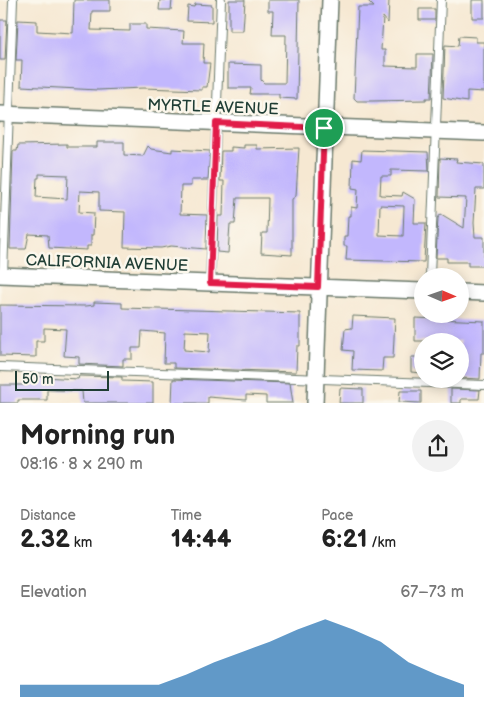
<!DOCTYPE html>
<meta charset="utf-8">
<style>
body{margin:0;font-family:"Balsamiq Sans",sans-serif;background:#f2f2f2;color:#222;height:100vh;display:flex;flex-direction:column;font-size:19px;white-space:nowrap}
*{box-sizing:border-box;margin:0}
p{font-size:16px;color:#767676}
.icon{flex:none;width:28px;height:28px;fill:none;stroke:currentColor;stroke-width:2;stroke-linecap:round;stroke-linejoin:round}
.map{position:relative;height:403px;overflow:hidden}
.side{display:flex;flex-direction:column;background:#fff;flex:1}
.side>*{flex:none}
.needle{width:32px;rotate:92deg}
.buttons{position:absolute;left:414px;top:268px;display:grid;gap:10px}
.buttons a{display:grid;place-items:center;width:55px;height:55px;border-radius:50%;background:#fff;box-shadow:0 2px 12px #0003;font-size:25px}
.scale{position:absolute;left:15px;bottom:12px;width:94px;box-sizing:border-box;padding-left:5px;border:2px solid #1f3d34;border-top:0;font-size:14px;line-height:18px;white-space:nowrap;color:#1f3d34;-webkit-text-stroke:4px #fbf7ec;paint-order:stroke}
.pin{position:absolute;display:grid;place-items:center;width:42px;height:42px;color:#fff;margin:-21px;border:2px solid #fff;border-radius:50%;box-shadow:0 1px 5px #0007}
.round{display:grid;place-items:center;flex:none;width:52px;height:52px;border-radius:26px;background:#f2f2f2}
.headline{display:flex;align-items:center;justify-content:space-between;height:85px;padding:0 20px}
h1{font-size:28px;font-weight:700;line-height:38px}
.stats{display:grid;grid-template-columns:repeat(3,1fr);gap:8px;height:85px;padding:5px 20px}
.stats div{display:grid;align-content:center}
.stats b{font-size:25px;font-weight:700}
.stats small{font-size:14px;font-weight:400}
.stats p{font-size:14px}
.chart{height:140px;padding:10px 20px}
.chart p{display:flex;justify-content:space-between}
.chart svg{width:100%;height:90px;margin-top:5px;fill:#1f6fb2;opacity:.7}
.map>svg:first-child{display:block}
.building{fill:#c2b7fd;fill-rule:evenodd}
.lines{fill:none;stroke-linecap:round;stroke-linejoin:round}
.service-casing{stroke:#6a796b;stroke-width:10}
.minor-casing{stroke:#6a796b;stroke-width:18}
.service{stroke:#fff;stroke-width:8}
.minor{stroke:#fff;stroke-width:15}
.route-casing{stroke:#fff;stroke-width:10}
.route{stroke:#e11d48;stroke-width:6}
.labels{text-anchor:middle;stroke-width:5;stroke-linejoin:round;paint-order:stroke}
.street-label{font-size:16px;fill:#1f3d34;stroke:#fbf7ec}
</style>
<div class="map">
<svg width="484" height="403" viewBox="0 0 484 403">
<rect width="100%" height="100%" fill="#fbf7ec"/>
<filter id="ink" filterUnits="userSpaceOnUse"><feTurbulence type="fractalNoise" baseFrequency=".02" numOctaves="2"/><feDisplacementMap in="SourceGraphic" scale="10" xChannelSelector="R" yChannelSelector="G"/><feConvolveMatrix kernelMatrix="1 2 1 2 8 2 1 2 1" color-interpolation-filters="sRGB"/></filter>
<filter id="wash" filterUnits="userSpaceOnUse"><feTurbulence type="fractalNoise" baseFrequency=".0096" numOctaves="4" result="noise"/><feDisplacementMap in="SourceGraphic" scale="20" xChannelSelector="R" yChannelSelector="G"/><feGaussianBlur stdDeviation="1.12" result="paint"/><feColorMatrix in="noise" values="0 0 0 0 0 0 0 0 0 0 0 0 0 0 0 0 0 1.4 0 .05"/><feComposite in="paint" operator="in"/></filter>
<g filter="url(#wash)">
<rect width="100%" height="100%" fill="#f6e8d2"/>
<g id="blocks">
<path class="building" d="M74,0h36v11h-18l-1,19 39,1v-7h16v5l38,2 -1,12h21l-1,20h7l-3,24h-5v3l-59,-2 -45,2 -77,-4 1,-26h-6l2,-40 19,1v10l36,2z
M160,0h12l-1,10h-12z
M229,0h16l-2,31h-14z
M268,0h31l-2,99 -18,-1v-4h-29l1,-6h-23v-24l33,1v15l3,3h21l1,-48h-14l1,-24h-5z
M367,0h22l-1,23 -5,-6 -2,33h4v16l32,1v-13h16l-2,44h-5v2l-55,1h-14l-3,-3 4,-91h16z
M472,0h12v18h-12z
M195,4l17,1v17l-25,-1 1,-15 6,1z
M419,9h16v11h-16z
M0,20h7l-2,40h-5z
M459,36l17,1v5h8v50l-17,-1v11l-24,-4 2,-53 13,1z
M97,142h27v13l19,1 5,-10 3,3 21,3v-3l38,2 -2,29h-17v6h-10l-1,28 27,1 -1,34 -35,-3 -10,2 -37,-1 1,-35 -26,-1v-19l-19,-1 -1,21 15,1 -1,22h-2v11h-4v4l-38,-2 -1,-13 -19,-1 -3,15h-16l3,-98h4l1,-6 49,-1v3h30zM39,174l29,1 -1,24 -31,-2 1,-19h2z
M244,145h13v4l42,-1 -3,48 -4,3v56l-31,-2 1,-20h5l1,-35h-31l-2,26h-5l-2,29 -11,-1 1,-36h5l1,-35h-4l1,-30h10v-4l13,1z
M362,150l66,2 1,19 -38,-1v6h-10l-1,19 22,1 1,-4 12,7 -1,24h12l-2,39 -78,-2 1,-14h-3v-10h3l1,-20h3v-9l6,1 1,-19 -6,-1 1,-29 8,1zM380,205l24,1 -1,30 -24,-1z
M440,158l17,1 -1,3 28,2v25h-8l-2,34 1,14h9v29h-16v-4h-21v-4h-11l2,-40 3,-4 23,14 2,-30 -27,-1z
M94,302l28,1v5l178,5v33h-3l-1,26 -122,-4v-5h-10l1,-30 -23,-2 -1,17h-9v11h-9v7l-44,-2v-7l-15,-1 2,-27 -22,-1v13h-8v16l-36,-1v-51l86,1 8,-1zM185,331l25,1 -1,20 -25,-2z
M353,316l42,2 -2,40h-10l-1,13 -30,-1 1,-19 -10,-1 2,-21 7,-1z
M415,318l69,3v32h-3l-1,26 -20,-1v-37h-45z
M411,357h11v16l-11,-1z
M26,376l52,3 1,-3 43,1v4l31,1v21h-70l-1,-12 -35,-1v10h-29v3h-18v-18h26z
M173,379l117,4 3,20h-27v-7l-20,-1v5l-38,-3v6h-36z
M340,388l23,1v14h-24z
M451,389l29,1 -1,9h-18v4h-10z
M400,391h21v12l-22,-1z"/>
</g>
</g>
<g filter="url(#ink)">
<use href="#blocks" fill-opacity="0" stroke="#6a796b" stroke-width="1"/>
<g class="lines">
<defs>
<path id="service" d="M3,275l10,-275
M430,276l11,-276
M210,283l11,-283
M0,367l484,18"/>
<path id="minor" d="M0,114l484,19
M0,275l422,16
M460,292l24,1
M315,403l15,-403"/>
</defs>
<use href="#service" class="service-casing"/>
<use href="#minor" class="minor-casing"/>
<use href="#service" class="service"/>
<use href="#minor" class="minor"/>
</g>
</g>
<g class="lines" filter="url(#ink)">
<defs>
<path id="route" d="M216,123l108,5 -6,159 -108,-4z"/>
</defs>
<use href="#route" class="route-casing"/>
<use href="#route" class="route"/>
</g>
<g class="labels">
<g class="street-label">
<text transform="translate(213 106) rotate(2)" y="6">MYRTLE AVENUE</text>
<text transform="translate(107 262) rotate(2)" y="6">CALIFORNIA AVENUE</text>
</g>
</g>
</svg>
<div class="buttons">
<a><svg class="needle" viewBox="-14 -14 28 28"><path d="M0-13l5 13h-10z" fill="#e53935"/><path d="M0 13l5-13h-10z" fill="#767676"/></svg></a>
<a><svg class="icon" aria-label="layers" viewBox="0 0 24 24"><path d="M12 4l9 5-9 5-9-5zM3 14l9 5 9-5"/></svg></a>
</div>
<div class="scale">50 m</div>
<div class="pin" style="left:324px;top:128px;background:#1e9e55"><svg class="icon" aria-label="arrive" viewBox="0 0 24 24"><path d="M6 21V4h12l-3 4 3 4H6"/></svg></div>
</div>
<section class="side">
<div class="headline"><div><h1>Morning run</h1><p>08:16 · 8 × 290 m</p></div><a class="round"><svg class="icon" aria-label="share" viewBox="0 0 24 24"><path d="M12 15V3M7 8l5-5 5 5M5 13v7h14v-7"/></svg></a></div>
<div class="stats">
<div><p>Distance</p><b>2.32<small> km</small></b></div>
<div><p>Time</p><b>14:44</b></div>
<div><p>Pace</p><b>6:21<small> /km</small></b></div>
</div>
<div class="chart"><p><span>Elevation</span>67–73 m</p>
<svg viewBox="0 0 160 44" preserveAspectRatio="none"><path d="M0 44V38L10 38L20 38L30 38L40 38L50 38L60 33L70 27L80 22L90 17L100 11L110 6L120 11L130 17L140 27L150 33L160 38V44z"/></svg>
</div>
</section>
